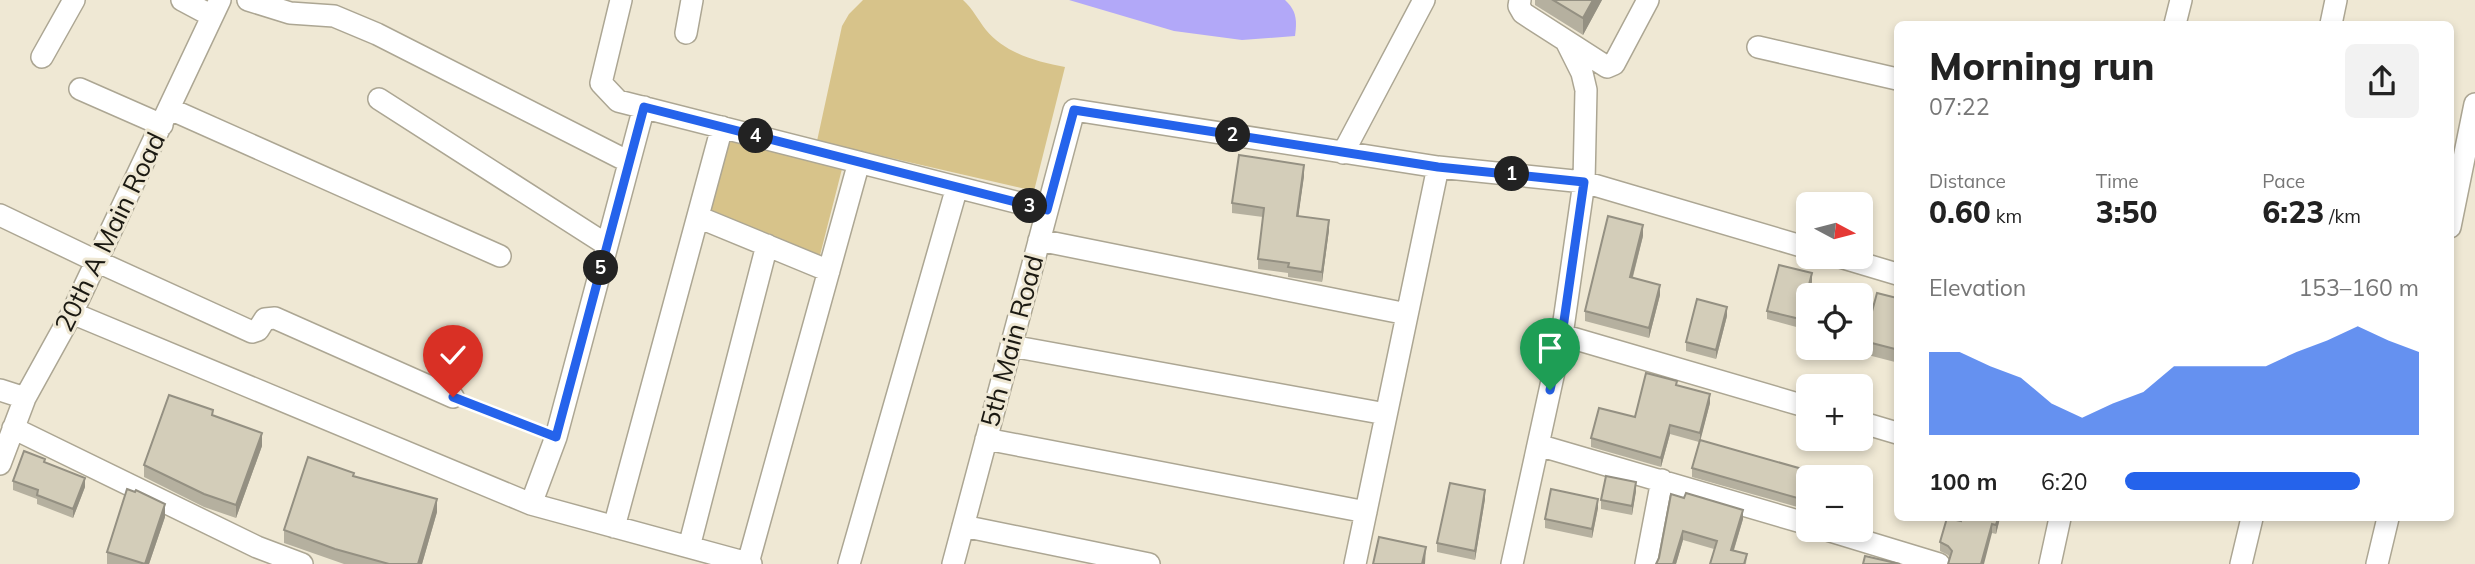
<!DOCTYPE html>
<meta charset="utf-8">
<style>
body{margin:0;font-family:Mulish,sans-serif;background:#f2f2f2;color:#222;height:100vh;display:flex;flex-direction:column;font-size:26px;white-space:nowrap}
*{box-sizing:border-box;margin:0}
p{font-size:23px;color:#767676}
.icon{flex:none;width:38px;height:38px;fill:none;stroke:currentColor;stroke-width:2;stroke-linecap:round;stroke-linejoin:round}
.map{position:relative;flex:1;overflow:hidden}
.drawer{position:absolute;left:1894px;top:21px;width:560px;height:500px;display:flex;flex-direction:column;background:#fff;border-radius:10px;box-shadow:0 4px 10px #0003}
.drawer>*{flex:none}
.needle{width:46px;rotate:97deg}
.buttons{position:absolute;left:1796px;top:192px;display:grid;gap:14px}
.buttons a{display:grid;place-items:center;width:77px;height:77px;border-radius:10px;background:#fff;box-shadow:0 4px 10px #0003;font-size:35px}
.pin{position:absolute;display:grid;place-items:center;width:60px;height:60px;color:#fff;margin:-72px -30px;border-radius:50% 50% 50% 0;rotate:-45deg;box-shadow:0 0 7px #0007}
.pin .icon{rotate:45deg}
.km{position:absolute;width:35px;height:35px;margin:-18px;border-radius:50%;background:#222;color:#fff;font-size:19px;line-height:35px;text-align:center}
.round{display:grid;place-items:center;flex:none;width:74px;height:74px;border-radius:10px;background:#f2f2f2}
.summary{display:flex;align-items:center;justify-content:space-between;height:119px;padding:0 35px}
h1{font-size:38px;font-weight:800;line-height:52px}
.metrics{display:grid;grid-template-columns:repeat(3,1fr);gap:10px;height:119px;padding:7px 35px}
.metrics div{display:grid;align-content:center}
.metrics b{font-size:30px;font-weight:800}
.metrics small{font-size:19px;font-weight:400}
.metrics p{font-size:19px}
.chart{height:196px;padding:14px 35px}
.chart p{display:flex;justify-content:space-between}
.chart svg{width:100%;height:126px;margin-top:7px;fill:#2563eb;opacity:.7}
ul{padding:0 35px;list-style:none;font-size:23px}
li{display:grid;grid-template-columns:112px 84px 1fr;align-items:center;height:52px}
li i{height:18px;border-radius:9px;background:#2563eb}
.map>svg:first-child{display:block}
.green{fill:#d7c38a}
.water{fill:#b2a8f8}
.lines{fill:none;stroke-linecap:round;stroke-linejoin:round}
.minor-casing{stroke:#aca693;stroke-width:24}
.path{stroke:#969183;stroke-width:3.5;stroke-dasharray:5 5;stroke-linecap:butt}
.minor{stroke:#fff;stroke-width:21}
.wall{fill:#b5b09f}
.shaded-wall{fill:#949082}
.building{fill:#d3cdb9;stroke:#949082;stroke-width:2}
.route-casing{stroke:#fff;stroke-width:14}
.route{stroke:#2563eb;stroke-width:9}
.labels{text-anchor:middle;stroke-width:6;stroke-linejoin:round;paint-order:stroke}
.street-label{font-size:26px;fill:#1b1912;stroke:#efe8d4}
</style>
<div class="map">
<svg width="2475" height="564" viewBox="0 0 2475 564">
<rect width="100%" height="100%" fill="#efe8d4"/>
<path class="green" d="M863,0h100c10,9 15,20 23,30 19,23 51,32 79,37l-31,124 -217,-50 25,-115 7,-12z
M725,138l117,31 -24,94 -112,-52z"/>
<path class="water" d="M1069,0h216c12,11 12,21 10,36l-53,4 -68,-9z"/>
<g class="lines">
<defs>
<path id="minor" d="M182,0l30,16
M248,0l42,13 44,3 43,18 252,128
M621,0l-20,83 17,18 429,109
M1520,0l-1,6 4,7 84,54 7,-3 34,-64
M2175,24l6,-24
M2331,24l5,-24
M686,33l6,-33
M1758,47l139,32
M42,57l32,-57
M80,89l82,36
M379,99l228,146
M170,109l330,147
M1343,153l81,-153
M0,215l96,46 156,71 6,-2 7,-11 10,-1 178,79
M698,217l131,54
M2450,227l25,-123
M1039,240l368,74
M1840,257l57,17
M72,313l459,191 220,60
M1562,335l246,72
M1011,346l375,68
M0,390l25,8
M1860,422l37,11
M13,428l244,119 45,17
M986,439l380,73
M1538,445l270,79
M0,464l25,-66 47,-85 148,-313
M531,504l25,-67 88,-330
M963,526l186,38
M614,527l108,-400
M1827,530l112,34
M689,547l78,-302
M748,563l111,-401
M849,564l108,-377
M953,564l121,-454 364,57 146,15 224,66
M1355,564l83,-397
M1512,564l50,-229 22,-153 2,-92 -4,-17 -16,-32
M1646,564l16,-84
M2050,564l10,-46
M2241,564l11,-46
M2377,564l11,-46"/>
</defs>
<use href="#minor" class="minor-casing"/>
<path class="path" d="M471,404l68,27"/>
<use href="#minor" class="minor"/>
</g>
<path class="wall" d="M1535,0h67l-19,35 -48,-30z
M1304,176l-6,40 31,14 -7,52 -34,-5v-4l-30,-4v-10l5,-42 -31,-4v-10z
M1643,236l-10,41 27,18 -11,43 -64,-17v-10z
M1812,282l-12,46 -33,-9v-8z
M1897,298l-2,64 -31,-8v-13z
M1727,316l-11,43 -30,-8v-9z
M1677,385l33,18 -10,37 120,38h-12v32l-116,-33v-9l7,-26 -29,-8 -9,33 -70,-20v-9l44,-21z
M213,415l49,31 -26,72 -32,-11 -60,-30v-12z
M45,463l40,24 -12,31 -36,-14v-5l-24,-9v-9z
M354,476l83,36 -15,52h-78l-60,-21v-13z
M1636,491l-4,24 -31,-6v-9z
M135,492l30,25 -16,47h-42v-12z
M1671,494l72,25 -9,31 13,4 -1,10h-36l4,-15 -31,-9 -7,24h-20l3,-6z
M1485,499l-10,61 -38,-8v-9z
M1598,508l-6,30 -47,-10v-9z
M1962,518h38l-4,16 -4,-1 -42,25 -2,-3 -8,-4v-9l21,-21z"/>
<path class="shaded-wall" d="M1593,0h9l-19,35v-17z
M1304,165v11l-7,50v-10z
M1329,220v10l-7,52v-10z
M1643,225v11l-13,51v-10z
M1812,273v9l-12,46v-9z
M1660,285v10l-11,43v-10z
M1727,307v9l-11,43v-9z
M1897,342v13l-2,7v-13z
M1710,394v9l-10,39v-9z
M1670,425v9l-9,33v-9z
M262,433v13l-26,72v-13z
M85,478v9l-12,31v-9z
M1636,482v9l-4,24v-9z
M1485,490v9l-10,61v-9z
M437,499v13l-15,52h-4z
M1598,499v9l-6,30v-9z
M165,504v13l-16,47h-4z
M1743,510v9l-12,40v-9z
M1998,518h2l-4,16v-9z
M1992,524v9l-8,31h-3z
M1683,531v9l-7,24h-3z
M1426,547l-1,17h-3z"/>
<path class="building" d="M1553,0h40l-10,18z
M1239,155l65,10 -7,51 32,4 -7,52 -34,-5 1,-4 -31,-4 6,-51 -32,-5z
M1608,216l35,9 -13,52 30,8 -11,43 -64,-17z
M1779,265l33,8 -12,46 -33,-8z
M1877,293l20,5v44l-2,7 -31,-8z
M1697,299l30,8 -11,43 -30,-8z
M1646,373l31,8 -1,4 34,9 -10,39 -30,-8 -9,33 -70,-20 8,-30 36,9z
M169,395l44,15 -1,5 50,18 -26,72 -32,-11 -60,-29z
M1700,440l120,34 -1,4h-11v23l-116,-33z
M24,451l21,8 -1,3 41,16 -12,31 -36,-14 1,-5 -25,-9z
M308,457l46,16 -1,3 84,23 -19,65h-29l-54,-15 -51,-19z
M1606,476l30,6 -4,24 -31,-6z
M1450,483l35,7 -10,61 -38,-8z
M127,489l8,3 1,-2 29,14 -20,60 -38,-12z
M1551,489l47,10 -6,30 -47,-10z
M1686,493l57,17 -12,40 16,4 -3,10h-34l7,-23 -34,-10 -10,33h-17l3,-6 12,-64 13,4z
M1947,518l14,3 1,-3h36l-2,7 -4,-1 -11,40h-33l4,-13 -4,-5 -8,-4z
M1379,537l47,10 -4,17h-49z
M1865,556l35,8h-37z"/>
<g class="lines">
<defs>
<path id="route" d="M453,397l103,40 88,-330 403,103 27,-100 364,57 146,15 -22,153 -12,55"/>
</defs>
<use href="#route" class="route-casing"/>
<use href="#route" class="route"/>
</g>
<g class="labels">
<g class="street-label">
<text transform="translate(110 232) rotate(-64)" y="9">20th A Main Road</text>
<text transform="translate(1012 341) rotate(-75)" y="9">5th Main Road</text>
</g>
</g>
</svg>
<div class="buttons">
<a><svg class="needle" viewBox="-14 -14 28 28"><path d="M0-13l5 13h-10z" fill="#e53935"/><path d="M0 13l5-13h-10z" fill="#767676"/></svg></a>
<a><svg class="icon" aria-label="locate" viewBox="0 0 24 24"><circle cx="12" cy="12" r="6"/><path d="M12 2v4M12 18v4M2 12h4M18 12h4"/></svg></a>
<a>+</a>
<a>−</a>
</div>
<div class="pin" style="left:1550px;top:390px;background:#1e9e55"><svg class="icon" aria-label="arrive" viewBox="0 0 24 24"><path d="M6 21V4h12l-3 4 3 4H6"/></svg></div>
<div class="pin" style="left:453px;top:397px;background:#d93025"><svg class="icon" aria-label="check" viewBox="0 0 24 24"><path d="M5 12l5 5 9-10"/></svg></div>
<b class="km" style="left:1512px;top:174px">1</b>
<b class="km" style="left:1233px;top:135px">2</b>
<b class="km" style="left:1030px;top:206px">3</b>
<b class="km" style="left:756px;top:136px">4</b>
<b class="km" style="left:601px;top:268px">5</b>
<section class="drawer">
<div class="summary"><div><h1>Morning run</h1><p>07:22</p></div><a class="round"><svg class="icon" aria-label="share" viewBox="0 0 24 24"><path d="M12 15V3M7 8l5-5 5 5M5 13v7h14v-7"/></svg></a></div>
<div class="metrics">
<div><p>Distance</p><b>0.60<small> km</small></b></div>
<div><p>Time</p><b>3:50</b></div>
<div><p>Pace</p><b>6:23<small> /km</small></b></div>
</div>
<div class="chart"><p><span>Elevation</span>153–160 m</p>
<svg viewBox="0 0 160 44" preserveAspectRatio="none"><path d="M0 44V15L10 15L20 20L30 24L40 33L50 38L60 33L70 29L80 20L90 20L100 20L110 20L120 15L130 11L140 6L150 11L160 15V44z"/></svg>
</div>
<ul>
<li><b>100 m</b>6:20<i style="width:80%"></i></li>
</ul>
</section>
</div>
